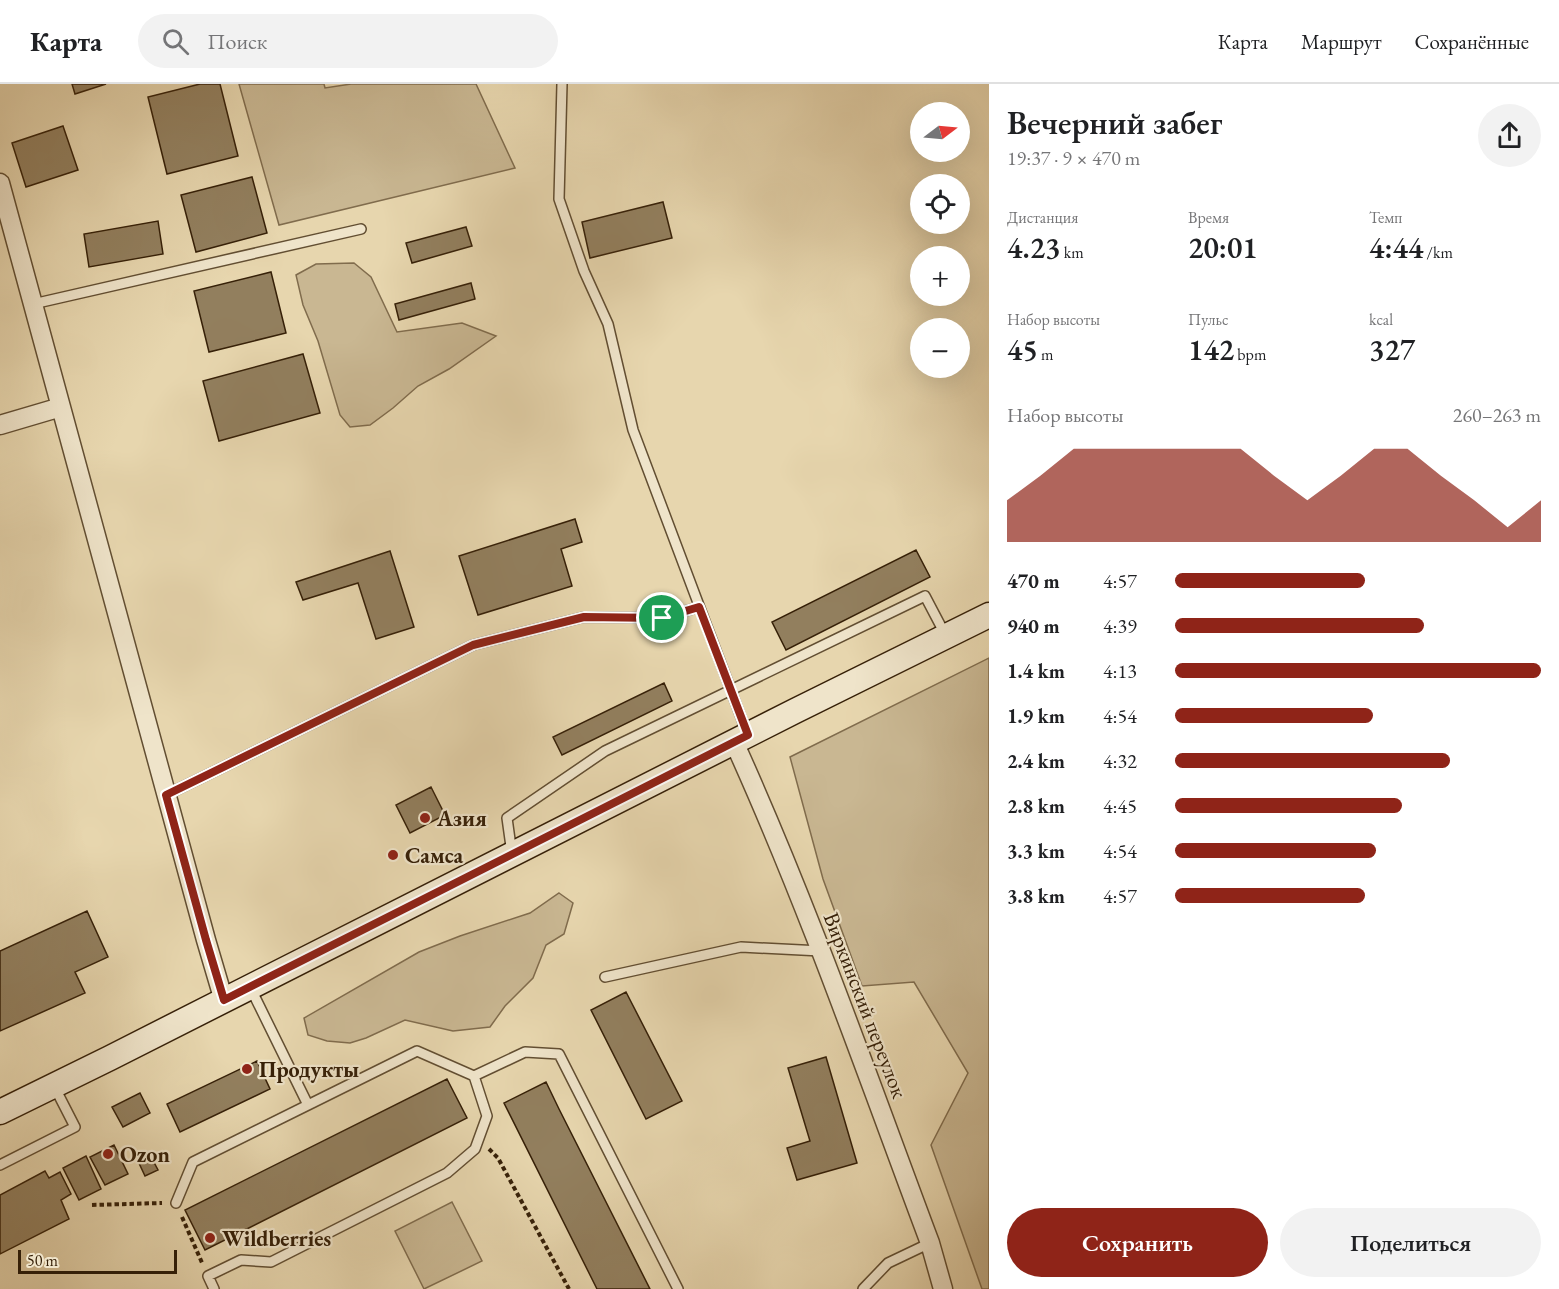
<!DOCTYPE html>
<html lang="ru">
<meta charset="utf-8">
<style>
body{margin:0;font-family:"EB Garamond",serif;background:#f2f2f2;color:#202124;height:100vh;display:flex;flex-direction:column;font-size:22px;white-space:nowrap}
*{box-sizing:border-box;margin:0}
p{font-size:20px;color:#757577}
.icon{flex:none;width:33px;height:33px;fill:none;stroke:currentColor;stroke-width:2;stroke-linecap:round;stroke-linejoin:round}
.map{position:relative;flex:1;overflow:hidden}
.details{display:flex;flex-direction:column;background:#fff;width:570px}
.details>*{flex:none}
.needle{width:39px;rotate:74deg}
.controls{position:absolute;left:910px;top:18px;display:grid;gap:12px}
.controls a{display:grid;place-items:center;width:60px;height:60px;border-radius:50%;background:#fff;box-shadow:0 6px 24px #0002;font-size:30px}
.scale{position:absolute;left:18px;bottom:15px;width:159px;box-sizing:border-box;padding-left:6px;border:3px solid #362008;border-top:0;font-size:16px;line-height:21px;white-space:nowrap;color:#362008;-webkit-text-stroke:4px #efe4ca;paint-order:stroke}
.pin{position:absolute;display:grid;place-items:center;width:51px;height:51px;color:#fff;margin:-26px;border:3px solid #fff;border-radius:50%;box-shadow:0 2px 6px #0007}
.round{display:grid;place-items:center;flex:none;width:63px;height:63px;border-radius:32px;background:#f2f2f2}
.head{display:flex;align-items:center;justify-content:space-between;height:102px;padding:0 18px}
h1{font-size:33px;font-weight:600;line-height:45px}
.figures{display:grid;grid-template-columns:repeat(3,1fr);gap:9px;height:102px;padding:6px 18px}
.figures div{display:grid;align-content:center}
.figures b{font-size:30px;font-weight:600}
.figures small{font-size:16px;font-weight:400}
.figures p{font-size:16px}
.chart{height:168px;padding:12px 18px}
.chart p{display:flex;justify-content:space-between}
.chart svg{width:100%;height:108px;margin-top:6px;fill:#8f2418;opacity:.7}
.cta{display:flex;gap:12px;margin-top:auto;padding:12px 18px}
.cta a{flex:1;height:69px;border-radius:36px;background:#8f2418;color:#fff;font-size:24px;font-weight:600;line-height:69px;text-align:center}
.cta a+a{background:#f2f2f2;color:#202124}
ul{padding:0 18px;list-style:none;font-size:20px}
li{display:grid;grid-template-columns:96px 72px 1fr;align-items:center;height:45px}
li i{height:15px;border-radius:8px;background:#8f2418}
header{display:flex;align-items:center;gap:36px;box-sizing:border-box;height:84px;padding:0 30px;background:#fff;border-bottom:2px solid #e0e0e0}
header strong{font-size:28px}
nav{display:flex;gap:33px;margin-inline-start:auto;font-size:21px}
.search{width:420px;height:54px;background:#f2f2f2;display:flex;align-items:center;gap:15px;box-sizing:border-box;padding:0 21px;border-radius:33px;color:#757577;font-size:22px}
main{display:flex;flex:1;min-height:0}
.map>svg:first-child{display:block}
.green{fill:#c9b792;stroke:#806c4d;stroke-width:1.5}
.building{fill:#927f5e;stroke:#362008;stroke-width:1.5}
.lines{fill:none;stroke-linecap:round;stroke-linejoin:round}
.service-casing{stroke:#624e32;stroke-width:12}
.minor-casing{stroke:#624e32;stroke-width:21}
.secondary-casing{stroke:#362008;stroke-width:27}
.path{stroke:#362008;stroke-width:4;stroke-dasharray:4.5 3;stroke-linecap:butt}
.service{stroke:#efe4ca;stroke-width:9}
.minor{stroke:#efe4ca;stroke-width:18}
.secondary{stroke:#efe4ca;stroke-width:24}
.route-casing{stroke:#fff;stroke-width:12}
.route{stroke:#8f2418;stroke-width:8}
.poi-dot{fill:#8f2418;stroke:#efe4ca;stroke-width:2}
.labels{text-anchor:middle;stroke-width:4.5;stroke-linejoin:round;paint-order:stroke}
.poi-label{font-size:22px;font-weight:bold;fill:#362008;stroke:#efe4ca;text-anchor:start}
.street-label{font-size:22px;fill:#362008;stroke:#efe4ca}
</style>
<header>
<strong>Карта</strong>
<div class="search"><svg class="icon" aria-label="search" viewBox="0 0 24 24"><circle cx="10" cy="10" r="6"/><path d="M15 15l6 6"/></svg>Поиск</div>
<nav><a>Карта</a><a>Маршрут</a><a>Сохранённые</a></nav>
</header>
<main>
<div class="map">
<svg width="989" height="1205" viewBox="0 0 989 1205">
<rect width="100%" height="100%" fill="#e7d6ae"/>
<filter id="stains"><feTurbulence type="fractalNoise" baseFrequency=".00333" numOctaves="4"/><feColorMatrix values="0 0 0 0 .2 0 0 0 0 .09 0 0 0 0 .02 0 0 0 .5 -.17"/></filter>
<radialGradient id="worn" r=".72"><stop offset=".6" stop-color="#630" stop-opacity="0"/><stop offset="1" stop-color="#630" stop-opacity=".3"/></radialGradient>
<path class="green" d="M239,0h85l1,4 26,-4h125l39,84 -236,57z
M354,179l17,14 26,55 65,-9 34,13 -47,33 -31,17 -25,22 -23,17 -20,2 -10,-12 -22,-74 -15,-36 -7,-30 20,-11z
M989,574v631h-7l-51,-144 37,-72 -54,-91 -52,4 -39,-107 -33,-122z
M559,809l14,10 -9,31 -18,11 -13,33 -28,28 -15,21 -37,4 -48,-11 -39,18 -16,5 -23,-2 -19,-6 -4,-17 115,-66 41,-16 70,-23z
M452,1118l30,59 -58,28 -29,-58z"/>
<path class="building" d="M72,0h34l-31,10z
M200,0h20l18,72 -71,18 -19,-77z
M63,42l15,44 -52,17 -14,-44z
M252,93l15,56 -71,19 -15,-57z
M663,118l9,36 -82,20 -8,-36z
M158,137l5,33 -74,13 -5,-33z
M466,143l6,19 -60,17 -6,-20z
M271,188l15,61 -77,19 -15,-61z
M471,199l4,16 -76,21 -4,-16z
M303,270l17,59 -101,28 -16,-60z
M575,435l7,23 -21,7 11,37 -94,29 -19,-59z
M916,466l14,27 -144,73 -14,-28z
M390,467l24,76 -38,12 -18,-56 -55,17 -7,-18z
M664,599l8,18 -110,54 -9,-18z
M431,703l14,28 -35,18 -14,-28z
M87,827l21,46 -33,15 10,21 -85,38v-80z
M626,908l56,109 -36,18 -55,-109z
M826,973l31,106 -60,17 -10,-32 23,-7 -22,-73z
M257,977l13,28 -90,43 -13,-28z
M447,995l20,39 -262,132 -20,-40z
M546,998l13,27 91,180h-53l-93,-186z
M140,1009l10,20 -27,14 -11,-20z
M114,1061l14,29 -23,11 -15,-28z
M150,1071l8,15 -13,6 -7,-15z
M86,1072l15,33 -22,11 -16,-32z
M45,1087l4,7 11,-6 11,22 -10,6 8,19 -69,35v-59z"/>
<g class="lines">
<defs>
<path id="service" d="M562,0l-3,115 25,72 24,53 25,106 114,303
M33,220l328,-75
M166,711l307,-150 111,-28 78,1 37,-11
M512,770l-5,-36 98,-67 320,-155 21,40
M605,893l136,-30 80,4
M251,905l57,116 109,-54 57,25 51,-24 34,2 119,235
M0,1081l75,-38 -21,-41
M176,1119l17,-41 115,-57
M214,1205l-6,-13 33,-16 30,2 176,-89 28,-24 12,-33 -13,-40
M863,1205l25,-26 42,-20"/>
<path id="minor" d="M0,99l206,757 18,61
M0,341l61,-18
M734,658c74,163 133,333 196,501l13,46"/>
<path id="secondary" d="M0,1028l110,-54 685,-347 194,-96"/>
</defs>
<use href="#service" class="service-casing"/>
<use href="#minor" class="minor-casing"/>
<use href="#secondary" class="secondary-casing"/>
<path class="path" d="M489,1065l9,9 71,131
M92,1121l70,-2
M182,1133l21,48"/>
<use href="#service" class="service"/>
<use href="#minor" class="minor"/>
<use href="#secondary" class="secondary"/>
</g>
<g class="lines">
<defs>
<path id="route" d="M699,523l49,128 -524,265 -18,-60 -40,-145 307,-150 111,-28 78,1z"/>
</defs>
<use href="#route" class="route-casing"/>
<use href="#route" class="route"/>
</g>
<g class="poi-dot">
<circle cx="425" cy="734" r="6"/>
<circle cx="393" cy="771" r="6"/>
<circle cx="247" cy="985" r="6"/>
<circle cx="108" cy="1070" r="6"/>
<circle cx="210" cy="1154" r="6"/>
</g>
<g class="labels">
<g class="poi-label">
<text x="437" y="742">Азия</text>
<text x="405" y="779">Самса</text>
<text x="259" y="993">Продукты</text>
<text x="120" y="1078">Ozon</text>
<text x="222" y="1162">Wildberries</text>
</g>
<g class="street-label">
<text transform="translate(866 921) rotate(69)" y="8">Виркинский переулок</text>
</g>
</g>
<rect width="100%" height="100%" filter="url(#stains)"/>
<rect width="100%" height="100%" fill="url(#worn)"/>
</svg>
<div class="controls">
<a><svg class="needle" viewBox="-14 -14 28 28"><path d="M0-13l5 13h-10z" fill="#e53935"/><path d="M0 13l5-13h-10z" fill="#757577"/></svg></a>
<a><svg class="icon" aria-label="locate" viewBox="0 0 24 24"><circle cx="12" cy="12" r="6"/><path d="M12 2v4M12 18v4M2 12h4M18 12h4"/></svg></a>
<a>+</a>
<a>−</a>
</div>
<div class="scale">50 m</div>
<div class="pin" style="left:662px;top:534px;background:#1e9e55"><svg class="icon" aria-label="arrive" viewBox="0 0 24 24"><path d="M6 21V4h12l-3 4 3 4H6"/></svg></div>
</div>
<section class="details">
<div class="head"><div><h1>Вечерний забег</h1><p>19:37 · 9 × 470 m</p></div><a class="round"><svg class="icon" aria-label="share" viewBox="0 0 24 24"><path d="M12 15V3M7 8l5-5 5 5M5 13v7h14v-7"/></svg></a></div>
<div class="figures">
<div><p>Дистанция</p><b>4.23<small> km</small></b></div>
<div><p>Время</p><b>20:01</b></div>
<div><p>Темп</p><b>4:44<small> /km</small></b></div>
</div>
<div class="figures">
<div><p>Набор высоты</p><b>45<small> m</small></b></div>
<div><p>Пульс</p><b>142<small> bpm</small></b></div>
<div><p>kcal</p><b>327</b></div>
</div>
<div class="chart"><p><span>Набор высоты</span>260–263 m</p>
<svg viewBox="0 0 160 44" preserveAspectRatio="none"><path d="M0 44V27L10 17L20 6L30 6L40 6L50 6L60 6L70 6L80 17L90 27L100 17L110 6L120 6L130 17L140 27L150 38L160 27V44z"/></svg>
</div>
<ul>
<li><b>470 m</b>4:57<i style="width:52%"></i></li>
<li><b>940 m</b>4:39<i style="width:68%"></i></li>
<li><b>1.4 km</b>4:13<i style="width:100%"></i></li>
<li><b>1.9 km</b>4:54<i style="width:54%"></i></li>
<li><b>2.4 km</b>4:32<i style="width:75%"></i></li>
<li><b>2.8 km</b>4:45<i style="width:62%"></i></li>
<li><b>3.3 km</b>4:54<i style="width:55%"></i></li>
<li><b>3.8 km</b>4:57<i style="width:52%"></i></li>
</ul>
<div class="cta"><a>Сохранить</a><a>Поделиться</a></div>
</section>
</main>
